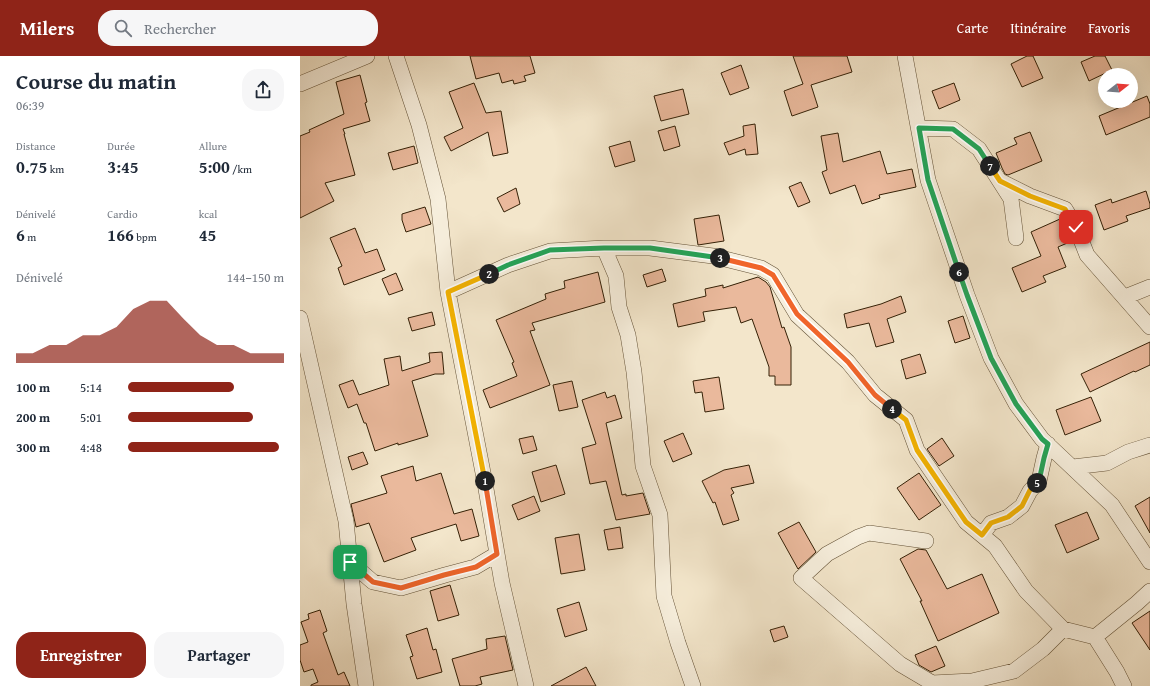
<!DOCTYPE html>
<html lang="fr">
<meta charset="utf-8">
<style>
body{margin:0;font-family:"Gentium Book Plus",serif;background:#f6f6f7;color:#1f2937;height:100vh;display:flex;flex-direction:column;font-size:15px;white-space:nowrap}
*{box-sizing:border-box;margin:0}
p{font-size:13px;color:#747a83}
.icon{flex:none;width:22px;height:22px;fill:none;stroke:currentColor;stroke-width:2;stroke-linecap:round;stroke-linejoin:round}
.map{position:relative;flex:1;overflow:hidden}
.panel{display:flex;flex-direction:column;background:#fff;width:300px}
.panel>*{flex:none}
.needle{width:26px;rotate:73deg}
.fabs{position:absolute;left:798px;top:12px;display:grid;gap:8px}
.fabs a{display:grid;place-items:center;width:40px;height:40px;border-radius:50%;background:#fff;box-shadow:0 4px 16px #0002;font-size:20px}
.pin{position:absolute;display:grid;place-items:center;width:34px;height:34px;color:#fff;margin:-17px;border-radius:8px;box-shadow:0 2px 6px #0006}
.km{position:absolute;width:20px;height:20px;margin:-10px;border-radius:50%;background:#222;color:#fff;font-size:11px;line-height:20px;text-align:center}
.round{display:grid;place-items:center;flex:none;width:42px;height:42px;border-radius:16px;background:#f6f6f7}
.head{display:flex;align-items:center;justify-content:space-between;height:68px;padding:0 16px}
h1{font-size:22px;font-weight:700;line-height:30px}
.stats{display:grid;grid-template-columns:repeat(3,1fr);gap:6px;height:68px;padding:4px 16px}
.stats div{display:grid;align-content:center}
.stats b{font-size:17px;font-weight:700}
.stats small{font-size:11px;font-weight:400}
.stats p{font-size:11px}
.chart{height:112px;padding:8px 16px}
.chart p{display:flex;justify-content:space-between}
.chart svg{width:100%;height:72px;margin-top:4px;fill:#8f2418;opacity:.7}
.button{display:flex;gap:8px;margin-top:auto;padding:8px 16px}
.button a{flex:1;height:46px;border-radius:16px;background:#8f2418;color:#fff;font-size:16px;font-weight:700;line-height:46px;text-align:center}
.button a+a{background:#f6f6f7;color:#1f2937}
ul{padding:0 16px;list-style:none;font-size:13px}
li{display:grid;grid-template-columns:64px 48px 1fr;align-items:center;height:30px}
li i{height:10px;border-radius:5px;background:#8f2418}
header{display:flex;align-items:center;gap:24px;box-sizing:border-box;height:56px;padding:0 20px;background:#8f2418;color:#fff}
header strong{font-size:19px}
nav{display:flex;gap:22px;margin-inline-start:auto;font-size:14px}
.search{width:280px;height:36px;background:#f6f6f7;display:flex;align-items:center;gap:10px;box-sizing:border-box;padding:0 14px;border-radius:16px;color:#747a83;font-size:15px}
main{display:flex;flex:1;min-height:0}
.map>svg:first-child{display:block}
.building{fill:#eab99c;stroke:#342006}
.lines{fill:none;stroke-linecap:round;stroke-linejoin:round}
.minor-casing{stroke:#645237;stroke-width:16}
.minor{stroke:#f7efdd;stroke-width:15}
.split-1-casing{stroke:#fff;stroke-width:8}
.split-2-casing{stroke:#fff;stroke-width:8}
.split-3-casing{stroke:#fff;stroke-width:8}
.split-4-casing{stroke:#fff;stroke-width:8}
.split-5-casing{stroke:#fff;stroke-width:8}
.split-6-casing{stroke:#fff;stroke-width:8}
.split-7-casing{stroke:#fff;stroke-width:8}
.split-8-casing{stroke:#fff;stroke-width:8}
.split-1{stroke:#f0652b;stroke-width:5}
.split-2{stroke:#f5b400;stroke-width:5}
.split-3{stroke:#22a559;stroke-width:5}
.split-4{stroke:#f0652b;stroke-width:5}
.split-5{stroke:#f5b400;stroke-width:5}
.split-6{stroke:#22a559;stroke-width:5}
.split-7{stroke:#22a559;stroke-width:5}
.split-8{stroke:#f5b400;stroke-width:5}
</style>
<header>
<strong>Milers</strong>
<div class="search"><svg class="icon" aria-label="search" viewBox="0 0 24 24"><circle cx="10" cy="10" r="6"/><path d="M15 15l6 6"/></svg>Rechercher</div>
<nav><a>Carte</a><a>Itinéraire</a><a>Favoris</a></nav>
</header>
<main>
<section class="panel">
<div class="head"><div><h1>Course du matin</h1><p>06:39</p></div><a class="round"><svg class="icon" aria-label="share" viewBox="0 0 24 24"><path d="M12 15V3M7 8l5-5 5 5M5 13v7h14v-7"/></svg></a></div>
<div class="stats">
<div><p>Distance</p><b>0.75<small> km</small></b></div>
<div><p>Durée</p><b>3:45</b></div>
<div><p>Allure</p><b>5:00<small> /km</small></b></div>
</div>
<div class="stats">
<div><p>Dénivelé</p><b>6<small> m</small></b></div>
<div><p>Cardio</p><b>166<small> bpm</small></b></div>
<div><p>kcal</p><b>45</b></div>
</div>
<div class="chart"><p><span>Dénivelé</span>144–150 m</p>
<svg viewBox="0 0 160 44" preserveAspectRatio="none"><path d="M0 44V38L10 38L20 33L30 33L40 27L50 27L60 22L70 11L80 6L90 6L100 17L110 27L120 33L130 33L140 38L150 38L160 38V44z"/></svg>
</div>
<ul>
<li><b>100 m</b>5:14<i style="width:68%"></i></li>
<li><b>200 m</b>5:01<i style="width:80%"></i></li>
<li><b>300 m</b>4:48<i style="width:97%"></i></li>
</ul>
<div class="button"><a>Enregistrer</a><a>Partager</a></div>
</section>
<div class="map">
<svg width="850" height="630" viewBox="0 0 850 630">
<rect width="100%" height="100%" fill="#f3e6cb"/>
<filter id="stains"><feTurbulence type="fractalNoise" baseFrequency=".005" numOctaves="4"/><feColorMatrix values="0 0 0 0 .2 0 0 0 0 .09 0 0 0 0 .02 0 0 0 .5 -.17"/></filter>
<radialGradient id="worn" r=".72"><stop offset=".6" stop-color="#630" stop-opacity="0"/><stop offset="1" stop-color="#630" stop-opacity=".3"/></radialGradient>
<path class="building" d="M170,0h60l5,17 -11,3 2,5 -12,3 -1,-4 -11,3 -3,-10 -23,6z
M493,0h54l5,16 -41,13 7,22 -26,9 -8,-25 19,-7z
M727,0h6l10,22 -21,9 -11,-23z
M795,0h10l7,14 -23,11 -8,-19z
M441,9l8,23 -19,7 -9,-22z
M60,19l7,27 -2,1 5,18 -27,8 2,5h-1l11,41 -30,8 9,18 -34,17v-82l10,-4 -1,-2 35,-16 -8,-32z
M174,27l12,30 15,-2 7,42 -15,3 -5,-24 -37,19 -7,-14 19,-9 -14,-36z
M654,27l6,17 -21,9 -7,-18z
M383,33l6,25 -28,7 -7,-25z
M847,40l3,8v13l-44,18 -7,-19z
M455,68l3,30 -12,1 -1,-6 -16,6 -5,-12 20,-7 -1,-10z
M375,70l5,20 -16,5 -6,-20z
M730,76l12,29 -34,14 -3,-1 -3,-6 -6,-15 21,-9 -3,-6z
M538,77l5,29 37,-11 7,23 25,-5 4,18 -37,8 1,3 -18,6 -7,-19 -25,9 -8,-22 5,-2 -6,-34z
M330,85l5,20 -20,6 -6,-20z
M114,90l4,17 -25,7 -5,-17z
M501,126l9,20 -12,5 -9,-20z
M216,132l4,16 -16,8 -7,-14z
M846,135l4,13v4l-24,8 2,5 -24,9 -9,-25 16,-6 1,4z
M125,151l6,17 -25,8 -4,-12v-6z
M419,159l5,26 -26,4 -4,-26z
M760,163l8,12 4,10 -14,6 8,20 -23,9 3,6 -24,10 -10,-24 29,-12 -10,-24z
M55,172l10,25 12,-4 8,21 -41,15 -6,-17 4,-2 -12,-28z
M362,213l4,12 -19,6 -4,-12z
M298,216l7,30 -73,21 3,7 -5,1 20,54 -60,23 -7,-18 34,-14 -5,-13 2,-1 -18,-42 50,-21 -1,-5 20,-6 -1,-7z
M96,217l7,17 -14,5 -7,-16z
M458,221l8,5 4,5 12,41 2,-1 7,20v38h-16v-9h-6v-9l-17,-48 -11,4 -5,-16 -33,5 2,9 -27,6 -5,-23 33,-8 -1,-7 18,-4v3z
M601,240l5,16 -19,7 7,23 -18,5 -7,-24 -22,5 -3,-14 37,-10z
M132,256l3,13 -23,6 -4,-13z
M663,260l7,22 -15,5 -7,-22z
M850,286v23l-15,7 -1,-1 -44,21 -9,-18z
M142,296l2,22h-9l-23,7 16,55 -30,9v-2l-23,8 -9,-28h-2l-7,-19 -9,4 -9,-23 14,-5 6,15 30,-10 -5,-26 16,-3 2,15 28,-9 -1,-9z
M620,298l6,19 -20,6 -5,-19z
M419,321l5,32 -19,3 -3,-20 -7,1 -2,-12z
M272,325l6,26 -19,4 -6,-26z
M305,336l2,6 8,-3 7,23 -16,5 16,72 4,-1v2l17,-3 7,21 -34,6 -10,-39 -16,3 -8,-36 14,-4 -14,-44z
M791,341l10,24 -36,14 -9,-25z
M383,377l9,21 -19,8 -9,-21z
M233,380l4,14 -14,4 -4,-15z
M642,382l12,18 -15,10 -12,-17z
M63,396l5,12 -16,6 -4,-13z
M256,409l9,29 -24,8 -9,-30z
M449,409l5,18 -23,5 3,5 -3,2 8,25 -16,5 -8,-23 -2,1 -11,-22 22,-11z
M113,410l3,15 25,-8 13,41 18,-5 7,27 -18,5 -5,-17 -45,14 5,12 -32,12 -15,-39 -13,4 -5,-23 36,-11 -6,-17z
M619,417l22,32 -22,15 -22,-32z
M234,440l6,15 -22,9 -6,-15z
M850,441v36l-15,-27z
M787,456l12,27 -32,14 -12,-28z
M499,466l17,30 -18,17 -20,-36z
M320,471l3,21 -15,2 -4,-20z
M279,478l6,36 -24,4 -6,-36z
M618,493l8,1 21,39 35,-15 17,39 -61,28 -18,-40h2l-22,-42z
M150,529l9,30 -21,6 -8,-30z
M279,546l8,28 -22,7 -8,-28z
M20,554l7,21 -4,2 15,42 6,-3 6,14h-39v-1l7,-3 -5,-13 -9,3 -4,-12v-15l8,-3 -7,-20 8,-3 -1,-5z
M850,555v39l-18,-27z
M484,570l4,11 -14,5 -4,-12z
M127,572l6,22 3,-1 6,23 -25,7 -7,-22 3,-1 -7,-21z
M205,580l8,34 -33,7 2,7 -7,2h-15l-8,-27 35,-10 -1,-10z
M636,590l9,20 -14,6 -12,-7 -4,-10z
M286,611l10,19h-45z"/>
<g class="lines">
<defs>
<path id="minor" d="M96,0l23,69 19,74 10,93 37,191 17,100 24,103
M605,0l23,124 39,115 24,63 25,46 26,35 70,66 38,57
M0,28l67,-28
M619,72l34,1 26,20 32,50 5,39
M700,125l30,15 35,13 11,18 11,28 63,72
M304,192l12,28 3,31 9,28 6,37 6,60 3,34 17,49 4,81 14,47 15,43
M148,236l60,-27 42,-14 54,-3h46l63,8 48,12 12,7 24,40 51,47 27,33 31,25 11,30 49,72 29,24 31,45 37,38 32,8 42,-34 13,-12
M825,241l25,-10
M0,262l46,203 8,83 12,82
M773,411l34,-4 21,-11 22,-7
M682,479l9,-12 17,-6 14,-11 8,-15 9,-10 5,-23 4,-14
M626,485l-57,-8 -11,4 -31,17 -26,24 99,86 32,19 40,-2 42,-10 29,-22 20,-20
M50,506l23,20 28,6 44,-13 30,-8 22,-13
M795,581l22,35 7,14"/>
</defs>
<use href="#minor" class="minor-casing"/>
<use href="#minor" class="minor"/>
</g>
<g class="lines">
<defs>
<path id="split-1" d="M50,506l23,20 28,6 43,-13 32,-8 21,-13 -12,-73"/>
<path id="split-2" d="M185,425l-37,-189 41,-18"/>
<path id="split-3" d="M189,218l19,-9 42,-15 54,-2h46l70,10"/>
<path id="split-4" d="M420,202l41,10 12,7 24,39 51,48 27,33 17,14"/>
<path id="split-5" d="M592,353l14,11 11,30 49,72 16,13 9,-12 17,-6 14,-11 8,-16 7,-7"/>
<path id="split-6" d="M659,216l8,23 24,63 25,46 26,35 6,5 -4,14 -5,23 -2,2"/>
<path id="split-7" d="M659,216l-31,-92 -9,-52 34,1 26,20 11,17"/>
<path id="split-8" d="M690,110l10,15 30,15 35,13 11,18"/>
</defs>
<use href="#split-1" class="split-1-casing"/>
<use href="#split-2" class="split-2-casing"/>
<use href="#split-3" class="split-3-casing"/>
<use href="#split-4" class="split-4-casing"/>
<use href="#split-5" class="split-5-casing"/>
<use href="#split-6" class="split-6-casing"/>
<use href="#split-7" class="split-7-casing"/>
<use href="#split-8" class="split-8-casing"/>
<use href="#split-1" class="split-1"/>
<use href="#split-2" class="split-2"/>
<use href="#split-3" class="split-3"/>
<use href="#split-4" class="split-4"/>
<use href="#split-5" class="split-5"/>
<use href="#split-6" class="split-6"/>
<use href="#split-7" class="split-7"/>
<use href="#split-8" class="split-8"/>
</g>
<rect width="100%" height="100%" filter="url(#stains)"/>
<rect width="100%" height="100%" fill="url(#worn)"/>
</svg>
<div class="fabs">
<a><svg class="needle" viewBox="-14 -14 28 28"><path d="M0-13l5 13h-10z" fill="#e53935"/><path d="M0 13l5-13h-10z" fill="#747a83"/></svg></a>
</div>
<div class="pin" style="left:50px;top:506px;background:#1e9e55"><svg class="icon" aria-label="arrive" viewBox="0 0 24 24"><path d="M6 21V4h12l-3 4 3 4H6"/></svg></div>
<div class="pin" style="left:776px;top:171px;background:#d93025"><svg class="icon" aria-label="check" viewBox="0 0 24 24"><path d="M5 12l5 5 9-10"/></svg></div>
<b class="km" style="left:185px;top:425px">1</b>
<b class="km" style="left:189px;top:218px">2</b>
<b class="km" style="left:420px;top:202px">3</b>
<b class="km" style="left:592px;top:353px">4</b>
<b class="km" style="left:737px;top:427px">5</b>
<b class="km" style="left:659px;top:216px">6</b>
<b class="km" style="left:690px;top:110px">7</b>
</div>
</main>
